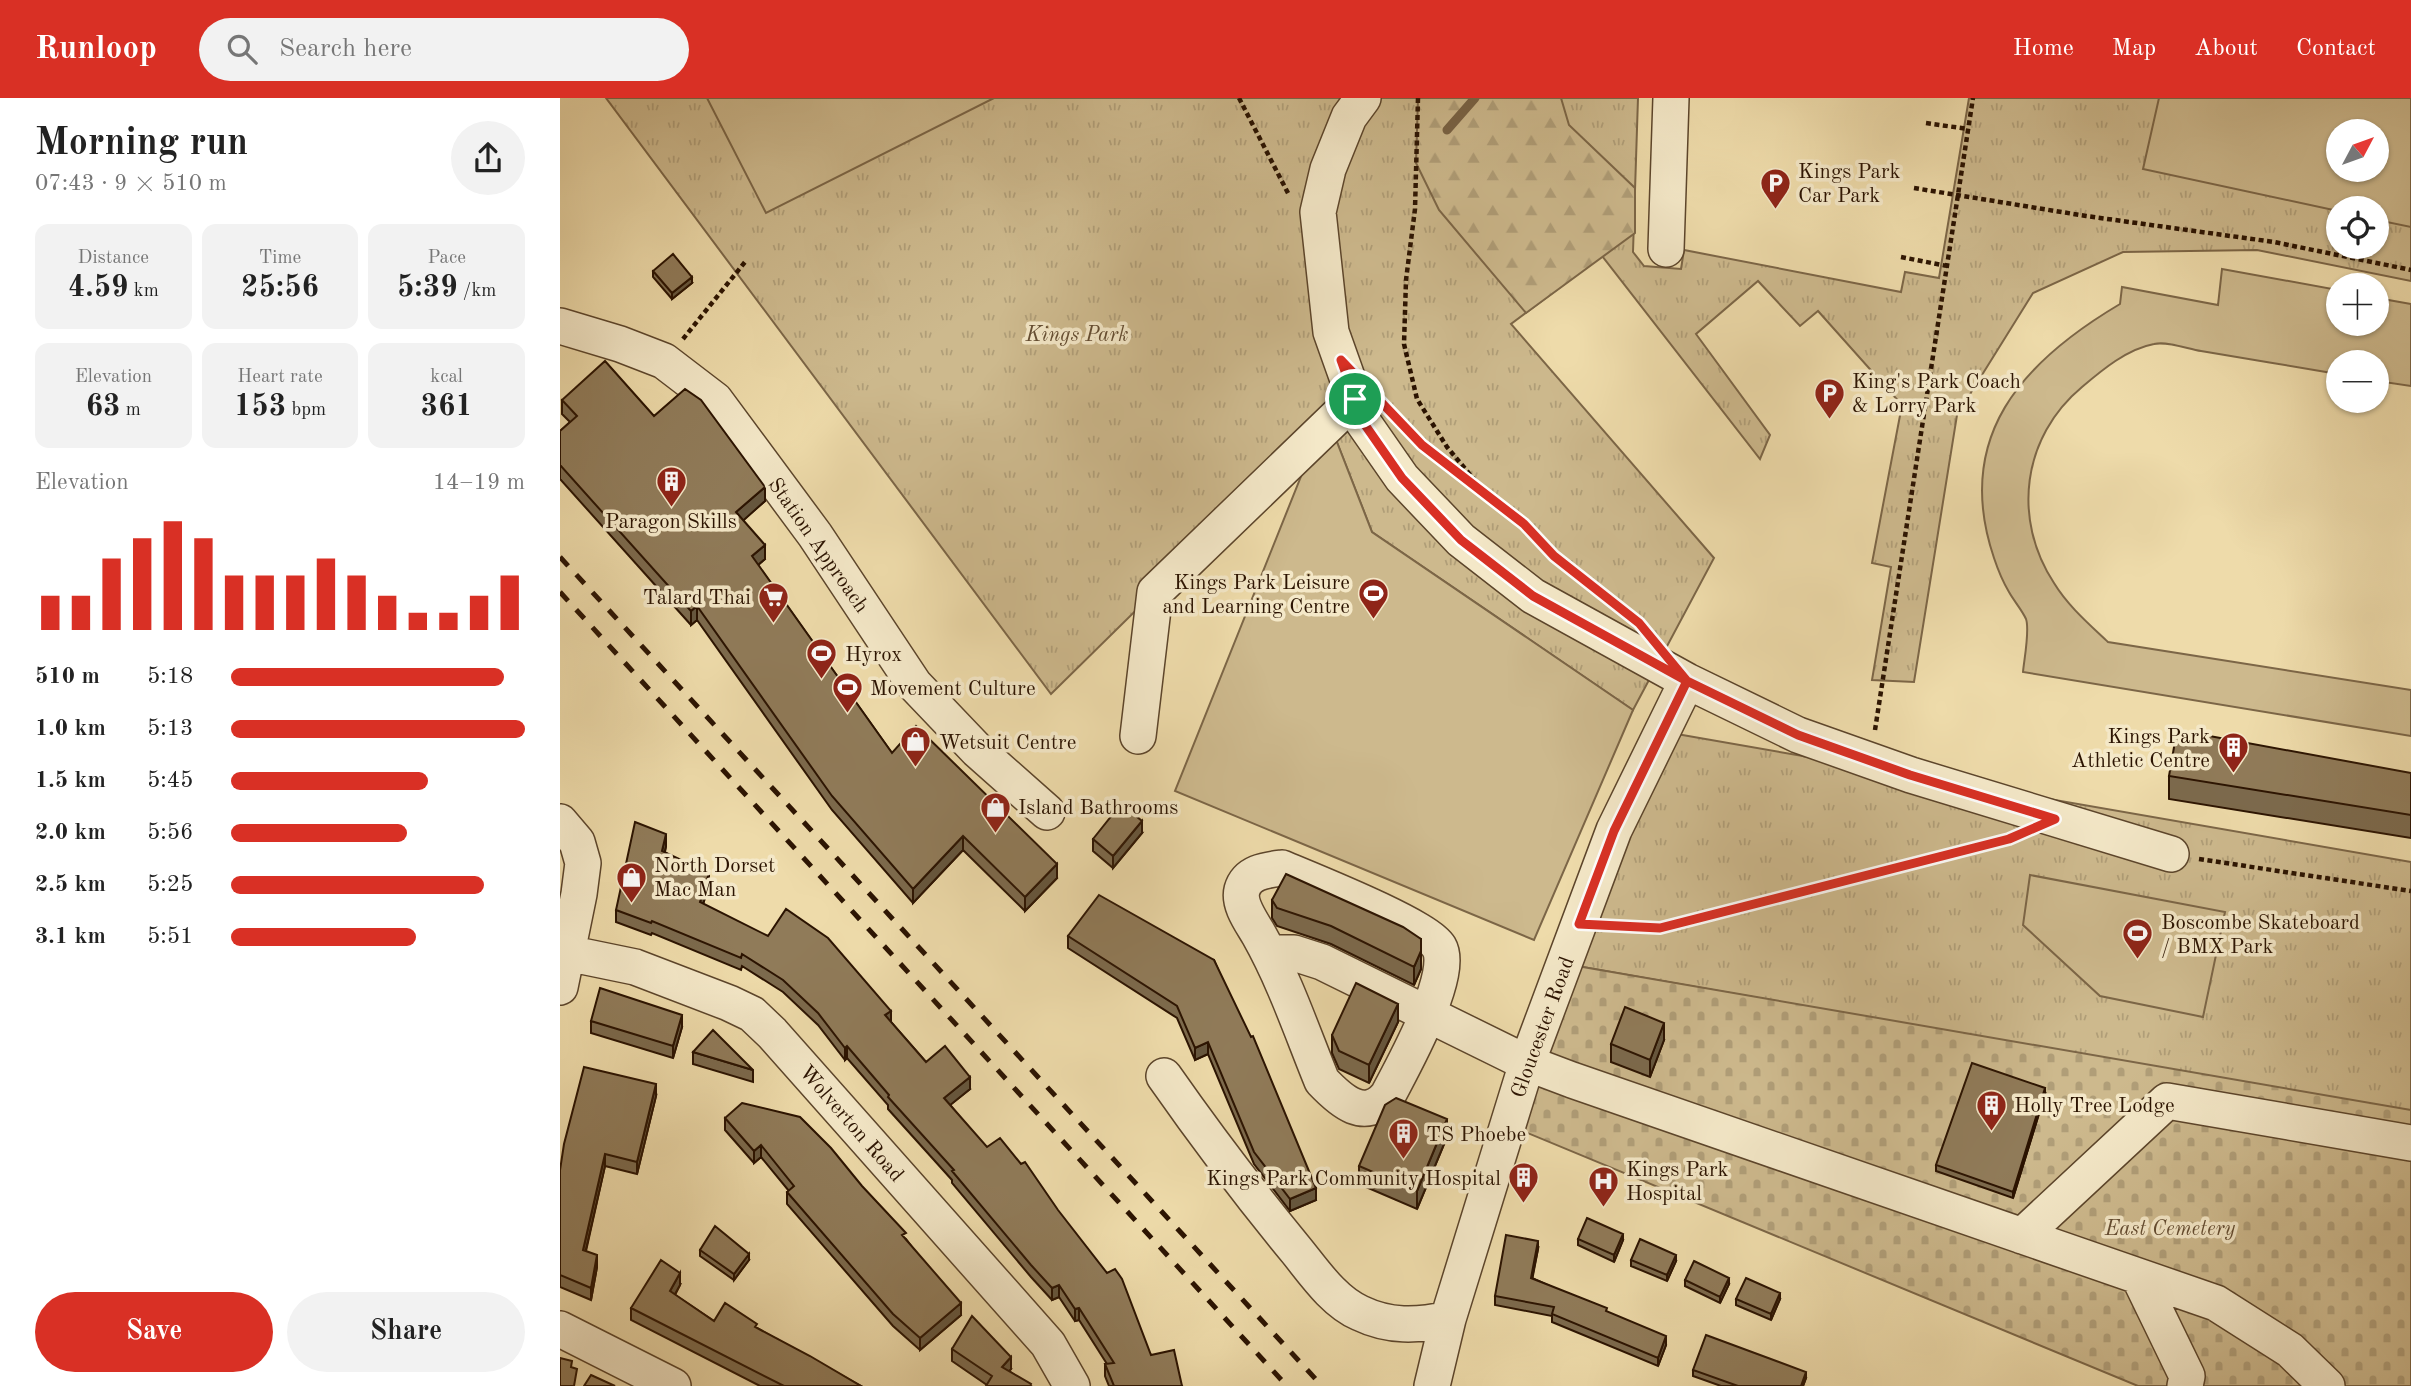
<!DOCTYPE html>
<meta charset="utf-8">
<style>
body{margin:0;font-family:"Old Standard TT",serif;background:#f2f2f2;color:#222;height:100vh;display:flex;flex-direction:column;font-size:26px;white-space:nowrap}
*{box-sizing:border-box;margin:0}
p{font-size:23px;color:#767676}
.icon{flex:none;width:38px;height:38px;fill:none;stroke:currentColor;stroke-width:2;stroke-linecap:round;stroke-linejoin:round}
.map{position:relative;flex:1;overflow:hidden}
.side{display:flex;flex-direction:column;background:#fff;width:560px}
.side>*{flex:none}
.needle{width:46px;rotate:49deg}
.controls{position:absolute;left:1766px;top:21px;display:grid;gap:14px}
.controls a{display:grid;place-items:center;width:63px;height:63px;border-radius:50%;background:#fff;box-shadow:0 2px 5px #0004;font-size:35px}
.pin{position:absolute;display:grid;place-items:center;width:60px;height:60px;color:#fff;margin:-30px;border:4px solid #fff;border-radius:50%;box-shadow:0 2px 7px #0007}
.round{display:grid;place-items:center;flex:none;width:74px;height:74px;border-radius:37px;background:#f2f2f2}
.headline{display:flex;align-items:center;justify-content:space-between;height:119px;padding:0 35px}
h1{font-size:38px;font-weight:600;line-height:52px}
.metrics{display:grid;grid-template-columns:repeat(3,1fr);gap:10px;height:119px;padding:7px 35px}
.metrics div{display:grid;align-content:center;border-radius:14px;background:#f2f2f2;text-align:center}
.metrics b{font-size:30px;font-weight:600}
.metrics small{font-size:19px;font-weight:400}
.metrics p{font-size:19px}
.chart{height:196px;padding:14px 35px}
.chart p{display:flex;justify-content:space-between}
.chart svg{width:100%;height:126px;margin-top:7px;stroke:#d93025;stroke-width:6}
.primary-button{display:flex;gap:14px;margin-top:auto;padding:14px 35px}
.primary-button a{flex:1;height:80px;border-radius:42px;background:#d93025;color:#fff;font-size:28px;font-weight:600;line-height:80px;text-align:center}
.primary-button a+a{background:#f2f2f2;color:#222}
ul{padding:0 35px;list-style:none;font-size:23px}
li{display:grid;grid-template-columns:112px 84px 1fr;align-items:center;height:52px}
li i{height:18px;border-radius:9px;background:#d93025}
header{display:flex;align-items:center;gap:42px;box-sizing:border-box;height:98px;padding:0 35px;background:#d93025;color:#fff}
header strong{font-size:33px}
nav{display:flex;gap:38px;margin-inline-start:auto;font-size:24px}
.search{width:490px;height:63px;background:#f2f2f2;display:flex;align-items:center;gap:18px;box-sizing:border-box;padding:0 24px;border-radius:38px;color:#767676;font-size:26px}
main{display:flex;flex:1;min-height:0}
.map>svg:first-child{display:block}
.grass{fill:url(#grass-tufts);stroke:#7c6647;stroke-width:2;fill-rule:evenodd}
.forest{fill:url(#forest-firs);stroke:#7c6647;stroke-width:2}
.cemetery{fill:url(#cemetery-stones);stroke:#7c6647;stroke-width:2}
.garden{fill:#cdb98d;stroke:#7c6647;stroke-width:2;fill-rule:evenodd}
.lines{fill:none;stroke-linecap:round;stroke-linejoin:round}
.stream{stroke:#786244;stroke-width:9}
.minor-casing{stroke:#5c452b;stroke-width:38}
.path{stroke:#2b1301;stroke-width:4.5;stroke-dasharray:5 3.5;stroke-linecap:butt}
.minor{stroke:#f4e8c8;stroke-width:35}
.rail{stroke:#2b1301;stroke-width:5;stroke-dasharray:12 12;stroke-linecap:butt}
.wall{fill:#7c6a4d;stroke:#2b1301;stroke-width:2}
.shaded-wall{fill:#65563e;stroke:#2b1301;stroke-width:2}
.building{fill:#907b59;stroke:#2b1301;stroke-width:2}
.route-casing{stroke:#fff;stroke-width:14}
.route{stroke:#d93025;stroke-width:9}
.labels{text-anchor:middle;stroke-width:7;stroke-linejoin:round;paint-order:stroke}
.poi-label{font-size:21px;fill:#2b1301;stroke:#f4e8c8;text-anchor:start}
.park-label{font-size:21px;font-style:italic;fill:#644d32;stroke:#f4e8c8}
.street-label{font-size:21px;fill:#2b1301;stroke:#f4e8c8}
</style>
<header>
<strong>Runloop</strong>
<div class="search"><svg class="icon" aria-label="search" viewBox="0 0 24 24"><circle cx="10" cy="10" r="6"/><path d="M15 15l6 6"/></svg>Search here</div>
<nav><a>Home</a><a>Map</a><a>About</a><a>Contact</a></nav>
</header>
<main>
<section class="side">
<div class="headline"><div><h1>Morning run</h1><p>07:43 · 9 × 510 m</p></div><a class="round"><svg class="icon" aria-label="share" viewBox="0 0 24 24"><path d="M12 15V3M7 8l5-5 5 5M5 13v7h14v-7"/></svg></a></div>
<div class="metrics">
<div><p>Distance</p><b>4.59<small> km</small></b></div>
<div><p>Time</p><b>25:56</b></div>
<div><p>Pace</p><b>5:39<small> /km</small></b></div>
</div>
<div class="metrics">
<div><p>Elevation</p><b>63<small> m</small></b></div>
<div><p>Heart rate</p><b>153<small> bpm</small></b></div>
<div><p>kcal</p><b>361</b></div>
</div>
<div class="chart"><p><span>Elevation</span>14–19 m</p>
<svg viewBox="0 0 160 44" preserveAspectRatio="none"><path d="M5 44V32M15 44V32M25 44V19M35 44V12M45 44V6M55 44V12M65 44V25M75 44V25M85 44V25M95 44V19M105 44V25M115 44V32M125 44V38M135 44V38M145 44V32M155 44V25"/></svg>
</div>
<ul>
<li><b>510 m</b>5:18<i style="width:93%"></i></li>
<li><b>1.0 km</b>5:13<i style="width:100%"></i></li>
<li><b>1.5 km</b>5:45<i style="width:67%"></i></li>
<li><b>2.0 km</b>5:56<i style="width:60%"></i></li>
<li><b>2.5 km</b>5:25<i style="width:86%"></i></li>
<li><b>3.1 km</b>5:51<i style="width:63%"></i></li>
</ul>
<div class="primary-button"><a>Save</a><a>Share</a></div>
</section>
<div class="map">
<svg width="1851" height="1288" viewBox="0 0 1851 1288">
<defs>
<pattern id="grass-tufts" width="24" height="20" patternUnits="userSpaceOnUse" patternTransform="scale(1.75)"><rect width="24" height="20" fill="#cdb98d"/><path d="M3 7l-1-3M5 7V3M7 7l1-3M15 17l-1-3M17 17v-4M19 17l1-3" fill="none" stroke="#b09e78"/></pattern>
<pattern id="forest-firs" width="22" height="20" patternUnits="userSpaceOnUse" patternTransform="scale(1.75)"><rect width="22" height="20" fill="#cdb98d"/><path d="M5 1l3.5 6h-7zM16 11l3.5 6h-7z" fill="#b09e78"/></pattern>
<pattern id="cemetery-stones" width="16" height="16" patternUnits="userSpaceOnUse" patternTransform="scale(1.75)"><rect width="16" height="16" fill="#cdb98d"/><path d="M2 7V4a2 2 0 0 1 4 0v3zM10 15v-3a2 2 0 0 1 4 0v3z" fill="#b09e78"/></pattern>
</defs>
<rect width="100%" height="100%" fill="#eedbaa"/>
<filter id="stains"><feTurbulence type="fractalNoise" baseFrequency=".00286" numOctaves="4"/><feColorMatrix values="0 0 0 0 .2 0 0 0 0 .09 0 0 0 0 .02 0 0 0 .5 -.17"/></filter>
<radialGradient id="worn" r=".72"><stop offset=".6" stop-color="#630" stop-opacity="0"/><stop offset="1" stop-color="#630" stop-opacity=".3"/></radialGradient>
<path class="grass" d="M46,0h1032l-5,154 11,14 37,3 3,-19 217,42 4,-20 34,6 30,-180h442v183l-154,-31 -134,2 -90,41 -76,122 -43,267 -42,-2 19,-113 -19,-4 30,-158 -84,-94 -18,15 -42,-45 -62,53 74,101 -10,24 -158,-203 -91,68 203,234 -81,152 -261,-178 -46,-118 -83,91 -192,189zM1778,33h38v39h-38zM1778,110h38v39h-38z
M1111,635l740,129v251l-834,-147z"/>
<path class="forest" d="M858,0h143l8,27 66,63v45l-109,80 -87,-103 -23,-47z"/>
<path class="cemetery" d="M1017,868l834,144v276h-273l-620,-257z"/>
<path class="garden" d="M147,0h287l-228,115z
M1599,0h252v129l-34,-7 -1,-12h-38v3l-195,-42zM1816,33v39h-38v-39z
M1662,171l116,21v34h38l1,-26 34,6v82l-34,-5 -1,-19h-38v12c-46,-8 -91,-15 -137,-23 -13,-2 -33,-10 -47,-7 -27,5 -52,26 -72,43 -60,50 -70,132 -28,196 14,23 35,41 54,59l303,48v46l-388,-64c1,-12 7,-42 3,-53 -4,-9 -12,-18 -17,-27 -6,-10 -11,-22 -15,-34 -41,-121 28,-196 126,-254l2,-17 96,18z
M766,316l46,118 261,178 -99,230 -359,-149z
M1470,777l195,37 -22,105 -103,-21 -77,-71z"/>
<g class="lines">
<path class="stream" d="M887,32l28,-32"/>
<defs>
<path id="minor" d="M803,0l-14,19 -21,52 -10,43 13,120 32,90 39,56 59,62 72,56 154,85 111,54 113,40 260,79
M1106,151l5,-151
M0,228l60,18 44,17 51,39 100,135 99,149 63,66 70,62
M578,638l17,-144 200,-193
M0,724l17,20 6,21 -4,31 -19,93
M722,770c28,12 145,58 157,79 16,27 -37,121 -51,148 -23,28 -47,6 -66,-14 -20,-49 -37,-100 -63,-146 -6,-11 -21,-30 -17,-45 5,-18 24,-20 40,-22z
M7,855l68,14 94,36 23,11 20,19 276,311 24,42
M709,855h25l28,9 205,101 45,17 644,223 74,47 37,36
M604,978c42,60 86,118 132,174 18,22 37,51 64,63 29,14 57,13 88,6
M1462,1138l145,-135 244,42
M1579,1179l48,99 -2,10
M0,1231l113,57
M872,1288l16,-67 79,-256 87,-233 73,-149"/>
</defs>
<use href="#minor" class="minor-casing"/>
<path class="path" d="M679,0l50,97
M858,0l-3,111 -9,71 -2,64 13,55 30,48 30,36 47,41 30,32 55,44
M1366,25l42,6
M1354,90l172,28 188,26 137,28
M1341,159l46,9
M123,241l62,-77
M853,337l64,52
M1315,632l98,-632
M1639,761l212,32
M1049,828l51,2 349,-89"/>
<use href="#minor" class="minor"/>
<path class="rail" d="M0,459l762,829
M0,494l727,794"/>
</g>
<path class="wall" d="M93,173l39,12 -20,16 -19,-22z
M2,302l92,16 111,85 -22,19 22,39 -7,6 134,188 165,125 -32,33 -62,-61 -50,53 -81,-93 -135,-190 -6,5 -131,-146v-48l10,-9 -8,-8z
M1851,675v65l-242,-39v-23z
M582,735l-29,35 -20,-17v-12z
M106,748l-1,6 44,33 -6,19 188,118 35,40 44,27 -20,16 201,250 31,31h-73l-4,-10v-12h2l-28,-44 -4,1 -16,-24 -7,3 -21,-23 -79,-94v-3l-64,-71v-4l-41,-47 -2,2 -27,-35 -35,-33 -41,-26 -1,4 -89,-37 -1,2 -35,-13v-12z
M712,802l149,39v30l-7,16 -83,-41 -54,-18 -5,-8z
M508,838l146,24 102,240 -26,11 -36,-47 -46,-110 -13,6 -18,-42 -109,-70z
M31,923l91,6 -9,31 -82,-25z
M838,924l-29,61 -30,-14 -7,-16v-18z
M1104,942l-14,37 -39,-15v-18z
M133,954l60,18v12l-60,-18z
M1485,996l-32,104 -77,-27v-6z
M96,998l-19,78 -32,-8 -19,85 11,16 -6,33 -31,-13v-117z
M165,1020l181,121 55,76 -41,35 -27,-24 -106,-122v-12l2,-1 -28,-34 -7,6 -29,-33z
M887,1039l-30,72 -58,-25v-18z
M1018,1141l45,1 -9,22 -36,-17z
M978,1151l-6,29 75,34 59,33 -8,21 -106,-44v-6l-57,-11v-9z
M140,1152l49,10 -15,20 -34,-24z
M1071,1162l45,1 -9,20 -36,-15z
M1125,1182l44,4 -9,19 -35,-17z
M120,1187l-5,10 39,26 43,7 104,58h-101l-129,-66v-12z
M1176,1201h44l-9,21 -35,-15z
M392,1251l59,20 -2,2 22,15 -44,-1 -35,-24z
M1133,1272l113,8 -3,8h-82l-28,-10z"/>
<path class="shaded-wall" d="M132,179v6l-20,16v-6z
M205,389v14l-29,26v-15z
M205,447v14l-13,11v-14z
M137,508v14l-6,5v-14z
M582,723v12l-29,35v-12z
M106,736v12l-4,17v-12z
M403,738v14l-50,53v-14z
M497,766v14l-32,33v-14z
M149,775v12l-9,29v-12z
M861,853v18l-7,16v-18z
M838,906v18l-29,61v-18z
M331,913v12l-6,-8z
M122,917v12l-9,31v-12z
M1104,925v17l-14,37v-17z
M648,944v12l-13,6v-12z
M287,948v12l-2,2v-12z
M410,979v12l-26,21v-12z
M96,986v12l-19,78v-12z
M1485,990v6l-32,104v-6z
M887,1021v18l-30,72v-18z
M201,1047v12l-7,6v-12z
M45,1056v12l-22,96v-12z
M756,1090v12l-26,11v-12z
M1063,1136v6l-9,22v-7z
M978,1143v8l-7,37v-8z
M189,1156v6l-15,20v-6z
M37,1157v12l-6,33v-12z
M1116,1157v6l-9,20v-6z
M120,1175v12l-10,18v-12z
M1169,1180v6l-9,19v-6z
M499,1187v12l-7,3v-12z
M1220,1195v6l-9,21v-6z
M401,1205v12l-41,35v-12z
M519,1210v12l-4,1v-12z
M1106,1238v9l-8,21v-8z
M451,1259v12l-9,10v-12z
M1246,1274v6l-3,8h-2z"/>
<path class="building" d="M113,156l19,23 -20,16 -19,-22z
M45,263l49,55 31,-27 16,11 64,87 -29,25 29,33 -13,11 140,197 24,-27 141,138 -32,33 -62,-61 -50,53 -81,-93 -135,-190 -6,5 -131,-146v-34l17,-15 -15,-16z
M1617,632l234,43v42l-242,-39z
M561,706l21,17 -29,35 -20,-17z
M75,724l31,12 -4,17 47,22 -9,29 68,34 18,-27 42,29 63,73 -6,4 41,47 19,-16 25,31 -26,21 43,49 13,-9 21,26 4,-2 33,48 49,63 8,-4 7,10 29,76 23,-5 8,36h-68l-9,-22 9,-1 -35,-55 -4,1 -16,-24 -7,3 -21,-23 -79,-94 2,-1 -66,-73 1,-2 -42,-49 -2,2 -27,-35 -35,-33 -41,-26 -1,4 -89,-37 -1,2 -35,-13z
M726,776l117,53 18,12v12l-7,16 -83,-41 -54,-18 -5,-8z
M539,797l115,65 37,77 2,-1 63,152 -26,11 -36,-47 -46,-110 -13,6 -18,-42 -109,-70z
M796,885l42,21 -29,61 -30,-14 -7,-16z
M40,890l82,27 -9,31 -82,-25z
M1065,909l39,16 -14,37 -39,-16z
M153,932l40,40 -60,-18z
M1412,965l73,25 -32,104 -77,-27z
M24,969l72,17 -19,78 -32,-8 -22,96 14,5 -6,33 -31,-13v-105l4,-26z
M836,1000l51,21 -30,72 -58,-25 26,-61z
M182,1005l58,14 31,31 31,38 44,47 -4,2 59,68 -41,35 -27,-24 -106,-122 7,-6 -33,-41 -7,6 -29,-33z
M1027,1120l36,16 -9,21 -36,-16z
M155,1128l34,28 -15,20 -34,-24z
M946,1137l32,6 -7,37 76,30 -1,3 60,25 -8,22 -106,-44 2,-7 -59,-11z
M1080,1141l36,16 -9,20 -36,-15z
M101,1162l19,13 -10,18 44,30 11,-18 32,21 -2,3 55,29 51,30h-77l-153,-78z
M1134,1163l35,17 -9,19 -35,-17z
M1186,1180l34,15 -9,21 -35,-15z
M412,1218l39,41 -9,10 29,17 -1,2h-44l6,-10 -40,-27z
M1146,1237l100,37 -5,14h-63l-45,-16z
M0,1260l12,3 -1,6 6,2 -3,17h-14z
M31,1277l24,11h-31z"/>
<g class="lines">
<defs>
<path id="route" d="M795,301l8,23 39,56 59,62 72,56 154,85 -73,150 -35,93 81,4 349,-89 46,-20 -145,-44 -112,-40 -111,-54 -48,-58 -85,-67 -30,-32 -102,-79 -81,-85 14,39"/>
</defs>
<use href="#route" class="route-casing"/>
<use href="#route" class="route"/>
</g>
<defs>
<symbol id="parking-pin" viewBox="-11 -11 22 30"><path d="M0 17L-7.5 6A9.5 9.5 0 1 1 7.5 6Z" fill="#8f2418" stroke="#f4e8c8"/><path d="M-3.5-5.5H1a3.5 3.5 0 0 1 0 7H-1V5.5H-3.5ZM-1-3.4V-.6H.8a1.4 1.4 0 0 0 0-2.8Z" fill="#fff"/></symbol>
<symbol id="building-pin" viewBox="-11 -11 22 30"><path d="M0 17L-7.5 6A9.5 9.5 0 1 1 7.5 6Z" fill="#8f2418" stroke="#f4e8c8"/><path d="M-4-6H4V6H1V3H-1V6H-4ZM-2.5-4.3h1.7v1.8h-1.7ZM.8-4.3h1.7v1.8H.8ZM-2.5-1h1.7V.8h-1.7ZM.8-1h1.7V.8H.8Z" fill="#fff"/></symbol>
<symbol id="stadium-pin" viewBox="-11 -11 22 30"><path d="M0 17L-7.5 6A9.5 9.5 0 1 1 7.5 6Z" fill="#8f2418" stroke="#f4e8c8"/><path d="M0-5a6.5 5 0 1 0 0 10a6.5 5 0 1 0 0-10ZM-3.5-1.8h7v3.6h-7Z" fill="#fff"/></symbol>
<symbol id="supermarket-pin" viewBox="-11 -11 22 30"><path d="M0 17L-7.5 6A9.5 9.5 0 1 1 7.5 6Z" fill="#8f2418" stroke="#f4e8c8"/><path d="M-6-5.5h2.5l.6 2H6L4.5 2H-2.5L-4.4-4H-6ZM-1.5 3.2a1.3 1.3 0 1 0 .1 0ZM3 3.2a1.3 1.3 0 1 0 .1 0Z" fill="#fff"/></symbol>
<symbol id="shop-pin" viewBox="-11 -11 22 30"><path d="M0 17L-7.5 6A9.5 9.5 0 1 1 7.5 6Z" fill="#8f2418" stroke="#f4e8c8"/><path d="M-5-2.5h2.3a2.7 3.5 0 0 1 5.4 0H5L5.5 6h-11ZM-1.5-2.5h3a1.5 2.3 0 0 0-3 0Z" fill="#fff"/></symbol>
<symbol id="hospital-pin" viewBox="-11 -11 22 30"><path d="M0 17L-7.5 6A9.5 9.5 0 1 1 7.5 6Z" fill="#8f2418" stroke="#f4e8c8"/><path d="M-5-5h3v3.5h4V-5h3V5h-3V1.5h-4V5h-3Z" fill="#fff"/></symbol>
</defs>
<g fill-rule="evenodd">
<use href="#parking-pin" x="1198" y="68" width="35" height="47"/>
<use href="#parking-pin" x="1252" y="278" width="35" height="47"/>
<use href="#building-pin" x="94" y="366" width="35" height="47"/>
<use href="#stadium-pin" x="796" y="478" width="35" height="47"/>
<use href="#supermarket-pin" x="196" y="482" width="35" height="47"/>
<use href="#stadium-pin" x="244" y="538" width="35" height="47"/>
<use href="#stadium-pin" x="270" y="572" width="35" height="47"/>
<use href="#shop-pin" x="338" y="626" width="35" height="47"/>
<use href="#building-pin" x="1656" y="632" width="35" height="47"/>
<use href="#shop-pin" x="418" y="692" width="35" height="47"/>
<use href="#shop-pin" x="54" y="762" width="35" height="47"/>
<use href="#stadium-pin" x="1560" y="818" width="35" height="47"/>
<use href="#building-pin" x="1414" y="990" width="35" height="47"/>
<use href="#building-pin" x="826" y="1018" width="35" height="47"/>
<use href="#building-pin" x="946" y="1062" width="35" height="47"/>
<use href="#hospital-pin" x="1026" y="1066" width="35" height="47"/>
</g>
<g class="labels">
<g class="poi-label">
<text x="1238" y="80">Kings Park<tspan x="1238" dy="24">Car Park</tspan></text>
<text x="1292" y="290">King's Park Coach<tspan x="1292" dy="24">&amp; Lorry Park</tspan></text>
<text x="111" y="430" text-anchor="middle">Paragon Skills</text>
<text x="790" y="491" text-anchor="end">Kings Park Leisure<tspan x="790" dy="24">and Learning Centre</tspan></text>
<text x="191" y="506" text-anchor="end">Talard Thai</text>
<text x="285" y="563">Hyrox</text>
<text x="310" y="597">Movement Culture</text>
<text x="1650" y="645" text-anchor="end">Kings Park<tspan x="1650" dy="24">Athletic Centre</tspan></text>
<text x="379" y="651">Wetsuit Centre</text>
<text x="458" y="716">Island Bathrooms</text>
<text x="94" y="774">North Dorset<tspan x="94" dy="24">Mac Man</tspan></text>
<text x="1601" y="831">Boscombe Skateboard<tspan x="1601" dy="24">/ BMX Park</tspan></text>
<text x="1454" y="1014">Holly Tree Lodge</text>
<text x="866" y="1043">TS Phoebe</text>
<text x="1066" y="1078">Kings Park<tspan x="1066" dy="24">Hospital</tspan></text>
<text x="941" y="1087" text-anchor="end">Kings Park Community Hospital</text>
</g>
<g class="park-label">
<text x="517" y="243">Kings Park</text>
<text x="1610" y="1137">East Cemetery</text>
</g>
<g class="street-label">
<text transform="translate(259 447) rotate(55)" y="7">Station Approach</text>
<text transform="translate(982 929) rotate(-70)" y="7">Gloucester Road</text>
<text transform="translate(292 1025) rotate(49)" y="7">Wolverton Road</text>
</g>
</g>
<rect width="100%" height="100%" filter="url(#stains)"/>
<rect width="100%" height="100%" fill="url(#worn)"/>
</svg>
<div class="controls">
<a><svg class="needle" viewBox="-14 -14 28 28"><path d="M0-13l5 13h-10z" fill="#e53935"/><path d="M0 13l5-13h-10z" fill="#767676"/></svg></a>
<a><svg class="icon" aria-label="locate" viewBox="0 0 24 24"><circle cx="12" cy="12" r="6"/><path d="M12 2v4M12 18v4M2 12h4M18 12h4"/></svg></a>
<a>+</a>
<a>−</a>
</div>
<div class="pin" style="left:795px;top:301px;background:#1e9e55"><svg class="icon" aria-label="arrive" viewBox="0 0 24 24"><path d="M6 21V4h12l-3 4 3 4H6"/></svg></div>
</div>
</main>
